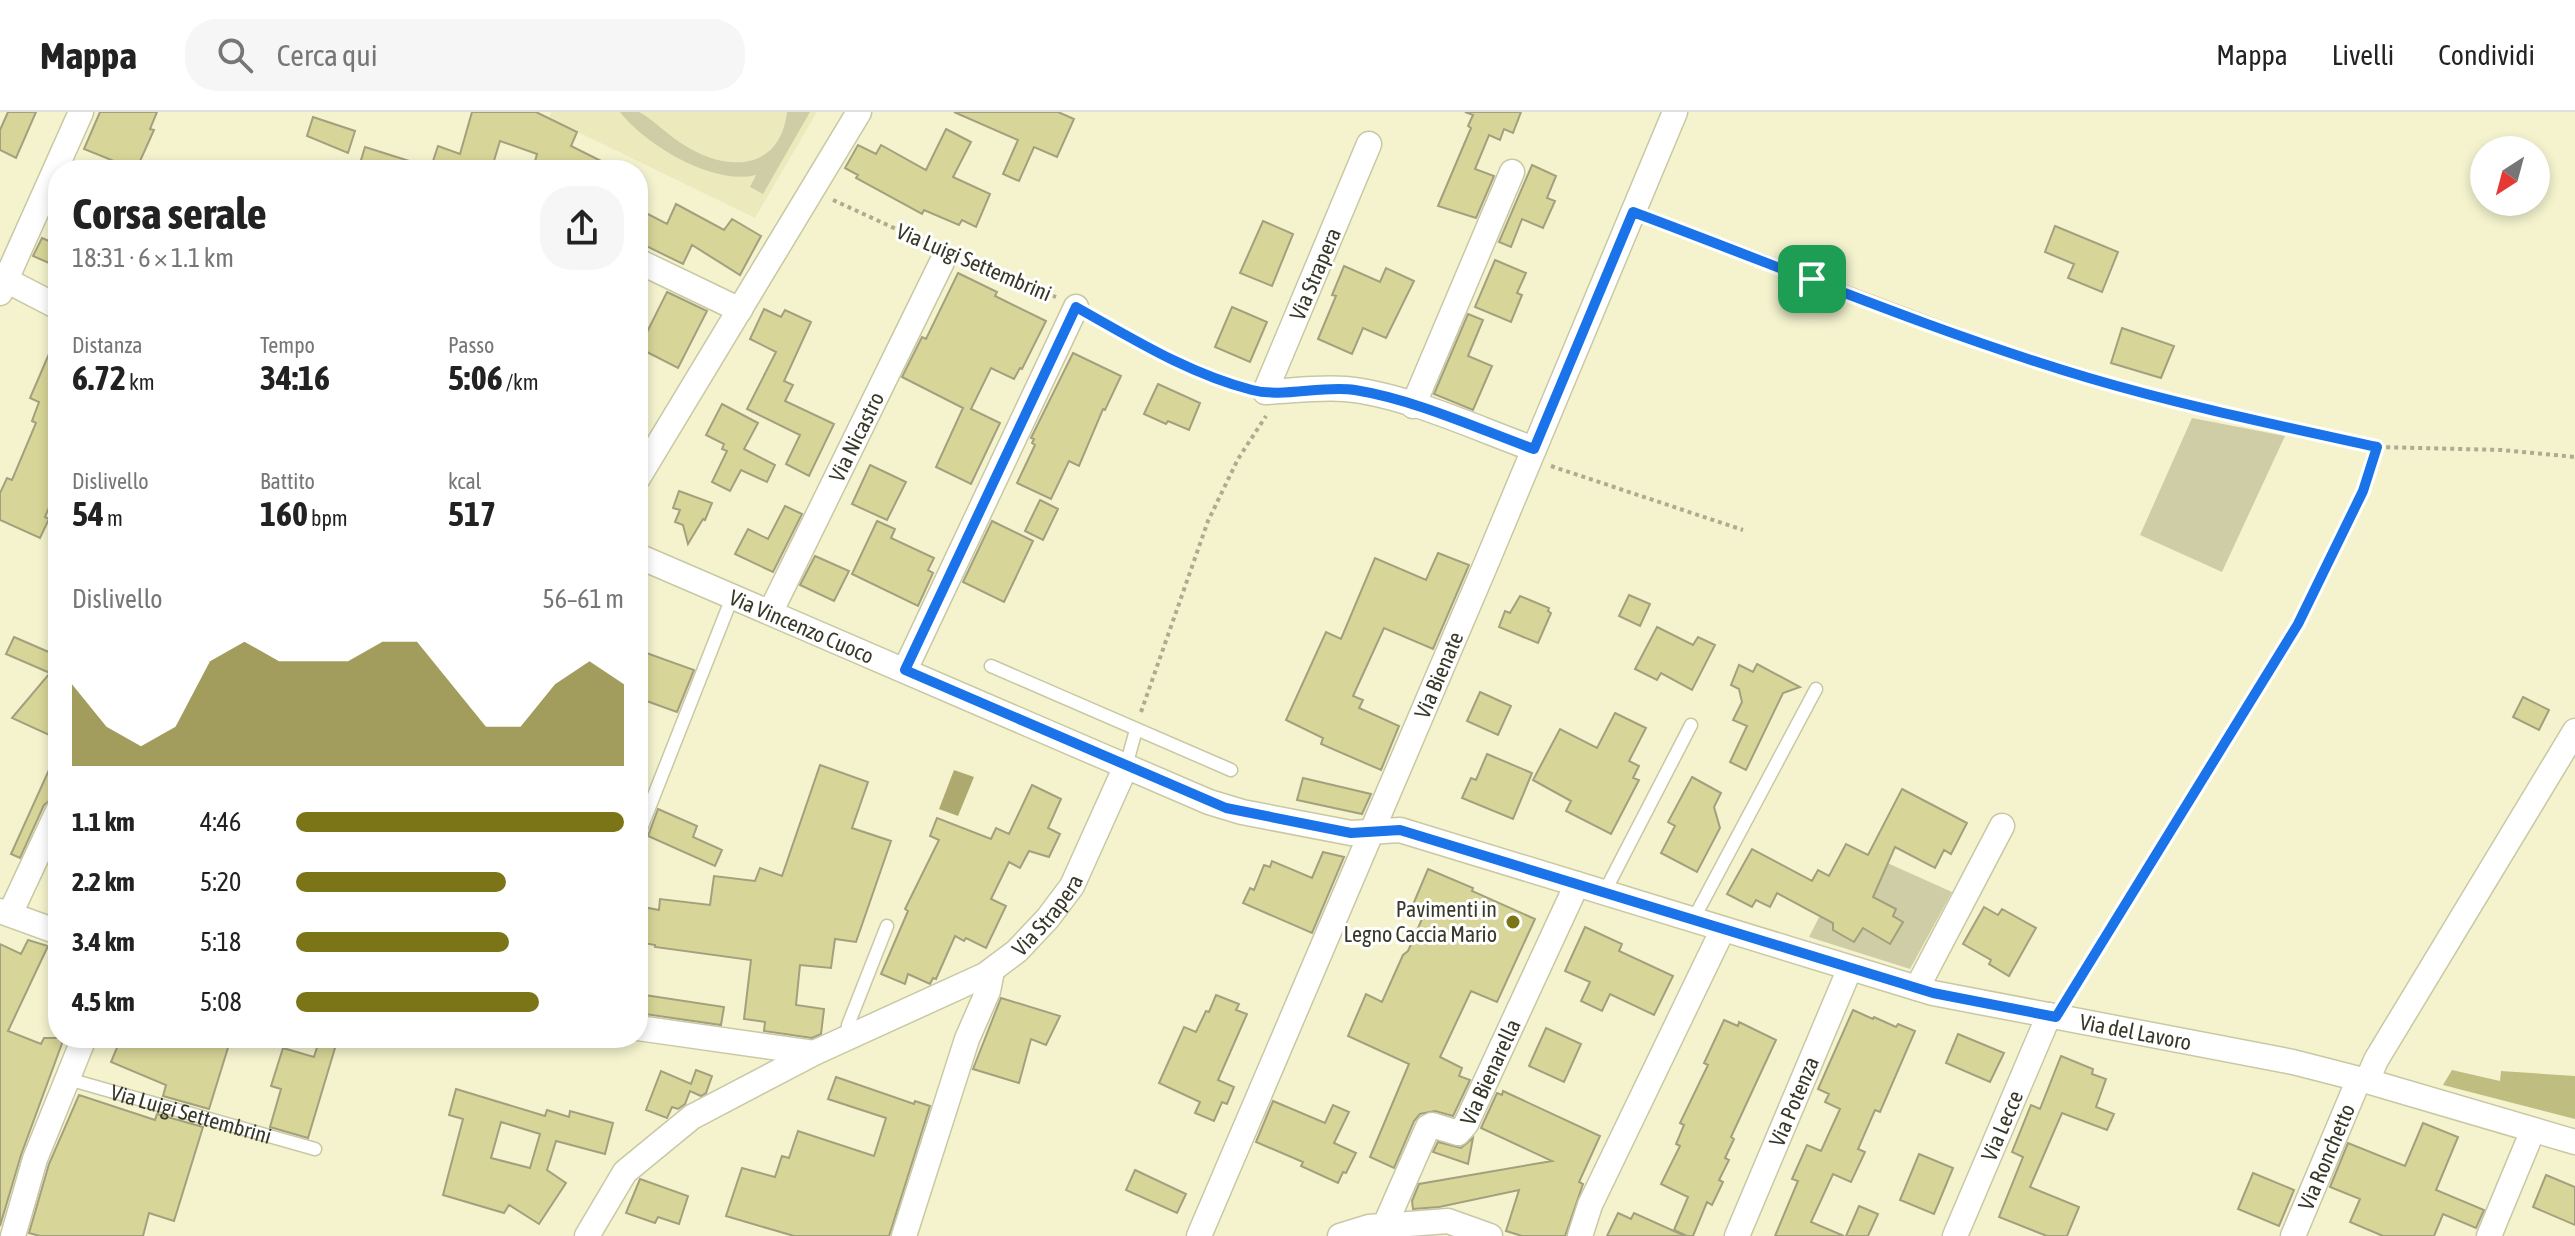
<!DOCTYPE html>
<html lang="it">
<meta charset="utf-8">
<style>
body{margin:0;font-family:"Asap Condensed",sans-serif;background:#f6f6f6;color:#222;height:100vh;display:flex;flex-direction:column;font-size:30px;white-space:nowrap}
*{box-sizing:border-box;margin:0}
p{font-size:26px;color:#767676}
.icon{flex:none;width:44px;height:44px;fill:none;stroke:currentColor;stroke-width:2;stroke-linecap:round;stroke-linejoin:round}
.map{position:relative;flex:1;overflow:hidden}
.details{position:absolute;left:48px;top:48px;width:600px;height:888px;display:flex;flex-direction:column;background:#fff;border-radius:32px;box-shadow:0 4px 12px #0003}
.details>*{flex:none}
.needle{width:52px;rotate:216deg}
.controls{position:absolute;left:2470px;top:24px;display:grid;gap:16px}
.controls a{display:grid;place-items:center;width:80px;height:80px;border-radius:50%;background:#fff;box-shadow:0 4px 12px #0003;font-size:40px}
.pin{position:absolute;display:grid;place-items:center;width:68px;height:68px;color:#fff;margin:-34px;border-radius:16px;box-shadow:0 4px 12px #0006}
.round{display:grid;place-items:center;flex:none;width:84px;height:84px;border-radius:32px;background:#f6f6f6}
.headline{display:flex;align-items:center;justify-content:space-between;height:136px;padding:0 24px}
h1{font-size:44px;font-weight:700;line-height:60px}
.stats{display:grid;grid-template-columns:repeat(3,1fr);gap:12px;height:136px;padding:8px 24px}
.stats div{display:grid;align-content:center}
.stats b{font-size:34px;font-weight:700}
.stats small{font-size:22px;font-weight:400}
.stats p{font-size:22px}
.chart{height:224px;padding:16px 24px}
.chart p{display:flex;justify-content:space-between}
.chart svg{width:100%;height:144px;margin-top:8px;fill:#7b7518;opacity:.7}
ul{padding:0 24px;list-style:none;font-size:26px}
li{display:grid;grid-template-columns:128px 96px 1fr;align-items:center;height:60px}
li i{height:20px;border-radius:10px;background:#7b7518}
header{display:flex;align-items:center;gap:48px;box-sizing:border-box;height:112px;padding:0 40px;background:#fff;border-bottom:2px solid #e0e0e0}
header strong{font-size:38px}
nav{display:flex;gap:44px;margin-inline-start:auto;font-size:28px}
.search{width:560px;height:72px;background:#f6f6f6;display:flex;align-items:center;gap:20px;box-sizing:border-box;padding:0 28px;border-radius:32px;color:#767676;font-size:30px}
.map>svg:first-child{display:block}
.built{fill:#eceabd}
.green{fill:#cfcda6}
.forest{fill:#c0bd81}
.water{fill:#aeaa6f}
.building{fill:#d8d598;stroke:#a2a07e;stroke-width:2;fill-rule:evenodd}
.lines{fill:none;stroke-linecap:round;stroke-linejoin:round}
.lane-casing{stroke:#c9c8a4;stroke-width:15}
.street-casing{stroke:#c9c8a4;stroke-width:27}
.path{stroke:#adac90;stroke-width:4;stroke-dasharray:4 4;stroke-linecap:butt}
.lane{stroke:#fff;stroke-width:12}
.street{stroke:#fff;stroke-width:24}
.route-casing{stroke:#fff;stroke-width:16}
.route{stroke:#1a73e8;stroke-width:10}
.poi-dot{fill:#7b7518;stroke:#fff;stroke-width:3}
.labels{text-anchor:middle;stroke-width:6;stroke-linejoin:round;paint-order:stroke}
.street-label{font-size:22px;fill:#383829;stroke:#fff}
.poi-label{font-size:22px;fill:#383829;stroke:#fff;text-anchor:end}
</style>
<header>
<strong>Mappa</strong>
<div class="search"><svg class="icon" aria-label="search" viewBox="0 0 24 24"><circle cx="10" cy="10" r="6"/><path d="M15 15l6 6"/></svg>Cerca qui</div>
<nav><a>Mappa</a><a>Livelli</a><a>Condividi</a></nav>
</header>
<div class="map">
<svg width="2575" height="1124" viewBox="0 0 2575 1124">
<rect width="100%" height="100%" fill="#f4f3ce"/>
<path class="built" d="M551,0h266l-62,106 -206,-100z"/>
<path class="green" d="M620,0c5,0 14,0 19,0 14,7 31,25 45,33 42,27 96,27 103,-33h23l-47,82 -13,-7 6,-12c-42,11 -111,-30 -136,-63z
M2192,306l93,18 -63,136 -82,-37z
M1854,736l98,44 -42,77 -101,-32z"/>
<path class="forest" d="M2452,958l48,11 1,-10 74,5v43l-132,-34z"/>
<path class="water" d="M954,658l20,7 -16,39 -19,-7z"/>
<path class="building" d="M8,0h28l-20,46 -16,-8v-20z
M100,0h57l-7,17 4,1 -18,40 -52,-21z
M472,0h64l41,20 -6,14 48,24h-74l-11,-5 3,-11 -37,-13 -7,23 6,2v4h-69l8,-24 22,8z
M954,0h104l16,7 -17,38 -23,-10 -15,34 -16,-7 15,-34z
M1465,0h56l-8,21 -9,-4 -4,11 -11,-5 -14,34 19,7 -18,42 -38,-12 33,-78 -3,-2 5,-11z
M313,5l42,14 -7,22 -41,-17z
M946,17l25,13 -18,35 37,17 -14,33 -14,-7 -3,5 -35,-15 -2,4 -66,-36 2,-3 -13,-7 13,-23 18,9 5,-9 45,25z
M365,35l60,19 -1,4h-66z
M1532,53l24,11 -9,22 8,3 -12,27 -21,-9 -11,28 -12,-5z
M676,92l48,26 8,-11 29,17 -21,39 -48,-30 -9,19 -45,-22v-33l29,15z
M1263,109l30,13 -21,52 -32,-13z
M2055,114l63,26 -16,40 -34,-14 6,-14 -29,-12z
M42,126l16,7v22l-25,-11z
M1495,148l31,13 -9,20 5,2 -11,27 -36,-15z
M1344,154l36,16 6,-14 28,13 -28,57 -23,-10 -11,26 -34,-15 18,-43 -4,-1z
M958,161l39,19 -2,4 51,25 -24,48 -2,-1 -6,11 -23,-11 -20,41 29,14 -29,61 -35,-17 27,-59 -61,-31 20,-40 4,2z
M667,180l40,19 -29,57 -39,-20z
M1232,195l35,15 -17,40 -35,-15z
M764,197l17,8 4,-7 26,12 -27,59 9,4 -8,16 49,23 -25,52 -23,-12 14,-29 -53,-26 29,-57 -26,-13z
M1468,202l15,6 -15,36 24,10 -19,44 -39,-16z
M2122,216l52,18 -13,32 -50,-15z
M58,221v153l-13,31 4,2 -9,19 -40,-18v-27l7,-15 5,2 24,-57 -4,-2 7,-19 -9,-4z
M1073,241l48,23 -16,34 -2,-1 -24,57 -10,-5 -18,38 -34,-16 18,-38 -3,-2 2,-4 -3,-1z
M1158,272l42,19 -11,27 -21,-9 -2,3 -22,-10z
M722,292l36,19 -14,26 31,16 -8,17 -26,-12 -11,21 -18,-9 15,-31 -5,-2 2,-5 -18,-9z
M870,353l36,17 -19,38 -35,-16z
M679,379l33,12 -7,17 -2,-1 -15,25 -5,-19 -8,-3 5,-12 -7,-2z
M1040,388l18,9 -15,31 -18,-9z
M785,394l17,8 -29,58 -38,-18 13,-25 20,10z
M877,409l18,8 -4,9 43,20 -6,12 5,3 -15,33 -66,-32z
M992,409l41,20 -29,61 -41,-20z
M1438,441l31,12 -36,84 -49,-21 -31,68 10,4 -4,8 40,18 -18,44 -60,-26 2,-6 -37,-18 40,-88 15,7 34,-81 51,22z
M815,444l34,15 -15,30 -34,-16z
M1629,483l21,9 -10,22 -21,-10z
M1520,484l29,12 -1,3 3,2 -13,30 -39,-16 6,-16 5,2z
M1657,515l36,18 5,-8 17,8 -23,45 -31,-17 -4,7 -22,-11z
M14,525l44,19v83l-46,-21 38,-45 -44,-19z
M638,538l56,20 -17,42 -39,-14z
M1757,552l43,23 -17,6 -37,77 -16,-8 17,-36 -14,-6 9,-18 -3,-13 -8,-4 8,-20 14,7z
M1480,580l31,14 -13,29 -31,-14z
M2523,585l26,13 -10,20 -26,-13z
M1615,601l31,15 -17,33 10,5 -6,12 6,2 -28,54 -45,-23 5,-10 -38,-21 27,-51 37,19z
M58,638v44l-14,11 -24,53 -9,-4z
M1487,642l45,19 -19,46 -51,-21 9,-20 5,2z
M820,653l48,17 -16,46 39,13 -35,101 -21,-3 -4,29 -31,-3 -4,40 28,4 -3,25 -9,4 -48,-7 1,-9 -21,-3 7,-59 -96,-13v-2l-17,-3v-36l21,4 1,-11 50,6 4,-29 41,5 5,-13 22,8z
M1692,665l29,16 -7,14 6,21 -23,44 -36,-19 14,-27 -7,-4z
M1303,666l68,16 -9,20 -65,-14z
M1032,673l29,14 -13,29 12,6 -11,23 -20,-6 -9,17 -11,-6 -18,37 15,7 -20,42 -20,-10 -2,3 -9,-5 -19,43 -3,-1 -3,6 -22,-10 -3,10 -24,-10 27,-63 -3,-2 34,-69 -9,-4 7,-18 54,21 5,-11 13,6z
M1902,677l65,34 -16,31 -7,-4 -9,18 -40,-21 -22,50 23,12 -3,7 10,6 -13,22 -27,-16 -9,14 -21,-12v-7l-56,-30 -7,14 -14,-7 -4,7 -25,-13 25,-45 60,32 6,-11 11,6 17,-32 22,11z
M658,697l39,17 -4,11 29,13 -7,16 -67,-30z
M1323,740l21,5 -32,76 -69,-30 7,-15 4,2 10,-25 6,2 2,-6 40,17z
M1428,757l45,19 -1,3 63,28 -38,83 -26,-11 -31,66 22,11 -3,8 11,4 -17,36 -18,-5 -15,3 -6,7 -20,47 -24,-11 39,-93 -61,-28 18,-42 16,8 21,-47 5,-4 17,-39 -13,-5z
M1984,795l14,8 4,-6 34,19 -27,48 -20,-12 2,-4 -28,-16z
M1585,815l37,17 -3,7 54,25 -19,39 -44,-21 -8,17 -21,-10 9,-19 -25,-11z
M28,828l20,6 -40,85 33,13 3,-6h20l-43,117 -21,71v-282l21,10z
M638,882l86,13 -3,18 -83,-12z
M1216,883l23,9 -3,6 11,4 -29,66 16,7 -7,17 -5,-2 -8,19 -19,-8 5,-11 -41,-19 25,-56 12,5 10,-21 3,1z
M1001,886l59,18 -14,29 -15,-6 -12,44 -46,-14z
M1853,898l20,9 1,-2 22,10 2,-3 17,7 -35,81 -5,-2 -17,39 7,3 -14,30 -18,-8 -22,48 33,14h-69l23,-55 -6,-2 15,-34 14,6 19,-42 -15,-7 4,-8 -11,-5z
M1724,908l14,6 1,-4 37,18 -45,97 3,2 -9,19 4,2 -10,20 4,2 -11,23 -5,-3 -14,34h-6l-13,-6 14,-33 -27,-13 19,-38 -4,-2 8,-19 -4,-2 28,-58 -4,-2z
M1546,916l35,16 -17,38 -35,-16z
M1958,922l46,19 -14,29 -44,-19z
M121,926h110l-22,71 -46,-13 3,-11 -55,-23z
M320,926h18l-30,100 -38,-11 11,-38 -10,-3 12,-38 31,9z
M2061,944l32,13 -1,5 14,5 -10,28 18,7 -7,16 -45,-17 -32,74 49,20 -12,29h-20l-48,-19 24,-60 -11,-5 19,-47 9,4z
M696,958l16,6 -6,17 -5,3 -11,-5 -5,13 -7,5 -6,-2 -5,11 -21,-8 15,-39 30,13z
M836,965l78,27 1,-3 15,5 -41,130h-95l-68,-20 16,-48 33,9 7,-21 7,2 9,-27 76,25 12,-38 -58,-19z
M456,977l89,27 2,-6 22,7 1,-6 43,12 -8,31 -49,-13 -9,29 19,13 -27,41 -30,-19 -5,8 -61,-18 20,-76 -14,-4zM501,1010l39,12 -10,34 -39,-10z
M1503,979l97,45 -21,46 4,2 -18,52h-43l-16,-5 13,-41 -80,17 -26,2 -1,-8 7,-17 133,-23 -71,-33 16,-35 5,2z
M79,983l76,25 2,-6 46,13 -29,94 -25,-8 -6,23h-103l-11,-3 20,-69z
M1273,989l52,22 8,-18 16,7 -15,31 22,10 -10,20 -3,-1 -5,11 -37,-17 2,-4 -47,-20z
M2423,1011l35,14 -22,53 48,20 -8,18 -33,-14 -9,22h-51l-33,-14 10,-23 -30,-12 18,-44 57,23z
M1473,1026l-5,26 -35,-12 5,-10 23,6z
M1919,1042l34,14 -19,46 -34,-14z
M1135,1058l51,24 -9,19 -51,-23z
M2253,1061l41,17 -15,36 -41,-17z
M2546,1063l29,12v38l-42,-18z
M640,1067l48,17 -9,28 -21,-7 -3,6 -29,-10z
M1859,1094l19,8 -10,22h-22z
M1618,1101l13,6 3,-6 51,23h-78z"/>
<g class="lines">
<defs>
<g id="lane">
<path d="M1633,100l358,135 99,31"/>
<path d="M991,554l240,104"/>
<path d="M1126,654l10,-36"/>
<path d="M638,724l95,-241"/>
<path d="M1604,781l87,-168"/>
<path d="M1693,808l123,-231"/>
<path d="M847,925l1,-12 39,-99"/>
<path id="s1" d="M68,967l247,70"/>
</g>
<g id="street">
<path d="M1369,32l-104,248c26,-1 53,-5 80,-3 59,5 133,40 189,60"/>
<path d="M638,149l102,49"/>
<path d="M0,165l58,30"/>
<path d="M0,181l81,-181"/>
<path d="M1413,294l99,-234"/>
<path d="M638,366l221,-366"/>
<path id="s2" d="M638,444l571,246 33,10 109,21 49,-3 533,163 360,69 74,19 208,61"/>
<path id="s3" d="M771,499l171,-349"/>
<path d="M905,558l171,-363"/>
<path d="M0,799l58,21"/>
<path d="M10,802l48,-103"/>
<path d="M1917,876l85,-162"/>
<path d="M638,916l176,25"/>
<path d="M2367,969l9,-21 199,-329"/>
<path id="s4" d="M1385,1113l43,-98 4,-2 26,8 8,-9 111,-240"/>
<path d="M13,1124l22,-77 49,-121"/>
<path id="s5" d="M587,1124l38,-64 67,-55 122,-64 171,-78 32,-24 31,-33 24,-32 54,-120"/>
<path d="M904,1124l63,-197 21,-48 4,-20"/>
<path id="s6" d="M1199,1124l287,-672 189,-452"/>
<path d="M1340,1124l29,-9 79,-6 42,15"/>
<path d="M1580,1124l10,-31 133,-276"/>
<path id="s7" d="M1737,1124l113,-268"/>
<path id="s8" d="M1955,1124l94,-221"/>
<path id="s9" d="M2293,1124l66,-157"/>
<path d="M2489,1124l44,-106"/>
</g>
</defs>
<use href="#lane" class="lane-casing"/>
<use href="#street" class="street-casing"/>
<path class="path" d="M833,88l98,45
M964,148l92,37
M1096,206l54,32 93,38
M2106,270l118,32 153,33 125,3 73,7
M1551,354l192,64
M1141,600l67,-191 30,-62 28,-43
M2067,885l231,-373 65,-133 14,-44"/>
<use href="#lane" class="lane"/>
<use href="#street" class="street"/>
</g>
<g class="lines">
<defs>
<path id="route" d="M1633,100c151,56 301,120 456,166 95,28 192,48 288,69l-14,44 -65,133 -242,393 -123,-24 -533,-163 -49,3 -125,-25 -321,-138 171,-363c57,32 113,67 176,83 31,8 70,-5 103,0 61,10 121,38 179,59z"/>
</defs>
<use href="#route" class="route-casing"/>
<use href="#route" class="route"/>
</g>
<circle class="poi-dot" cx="1513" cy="810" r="8"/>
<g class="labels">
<g class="street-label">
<text transform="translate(974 150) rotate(23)" y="8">Via Luigi Settembrini</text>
<text transform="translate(1315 162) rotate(-67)" y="8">Via Strapera</text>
<text dy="8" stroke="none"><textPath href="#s3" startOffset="194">Via Nicastro</textPath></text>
<text dy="8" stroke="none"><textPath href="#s2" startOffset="178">Via Vincenzo Cuoco</textPath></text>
<text dy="8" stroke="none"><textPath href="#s6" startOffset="610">Via Bienate</textPath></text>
<text dy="8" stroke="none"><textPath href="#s5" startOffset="574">Via Strapera</textPath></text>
<text dy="8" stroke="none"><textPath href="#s2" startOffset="1580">Via del Lavoro</textPath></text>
<text dy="8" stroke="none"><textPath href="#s4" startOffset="208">Via Bienarella</textPath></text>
<text dy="8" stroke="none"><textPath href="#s7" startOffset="146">Via Potenza</textPath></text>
<text dy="8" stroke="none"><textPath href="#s1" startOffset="128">Via Luigi Settembrini</textPath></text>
<text dy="8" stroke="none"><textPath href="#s8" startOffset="120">Via Lecce</textPath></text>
<text dy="8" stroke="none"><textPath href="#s9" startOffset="86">Via Ronchetto</textPath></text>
</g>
<g class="poi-label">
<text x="1497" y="805">Pavimenti in<tspan x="1497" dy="25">Legno Caccia Mario</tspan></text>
</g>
</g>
</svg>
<div class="controls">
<a><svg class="needle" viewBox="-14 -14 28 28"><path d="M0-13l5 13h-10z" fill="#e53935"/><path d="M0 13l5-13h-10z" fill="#767676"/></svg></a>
</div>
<div class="pin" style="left:1812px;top:167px;background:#1e9e55"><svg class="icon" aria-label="arrive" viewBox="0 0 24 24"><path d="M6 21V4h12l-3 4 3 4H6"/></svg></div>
<section class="details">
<div class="headline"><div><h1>Corsa serale</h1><p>18:31 · 6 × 1.1 km</p></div><a class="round"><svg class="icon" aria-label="share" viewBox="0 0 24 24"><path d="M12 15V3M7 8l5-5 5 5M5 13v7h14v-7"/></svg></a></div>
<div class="stats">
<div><p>Distanza</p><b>6.72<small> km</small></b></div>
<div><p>Tempo</p><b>34:16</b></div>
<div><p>Passo</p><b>5:06<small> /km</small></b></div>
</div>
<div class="stats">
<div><p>Dislivello</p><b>54<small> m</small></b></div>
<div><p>Battito</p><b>160<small> bpm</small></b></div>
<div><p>kcal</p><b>517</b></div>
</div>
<div class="chart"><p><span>Dislivello</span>56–61 m</p>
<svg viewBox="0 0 160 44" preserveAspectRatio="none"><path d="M0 44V19L10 32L20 38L30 32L40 12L50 6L60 12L70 12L80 12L90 6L100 6L110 19L120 32L130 32L140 19L150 12L160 19V44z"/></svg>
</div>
<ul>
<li><b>1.1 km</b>4:46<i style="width:100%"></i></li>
<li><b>2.2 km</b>5:20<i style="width:64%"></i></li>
<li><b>3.4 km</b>5:18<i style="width:65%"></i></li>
<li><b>4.5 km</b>5:08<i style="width:74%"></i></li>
</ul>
</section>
</div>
